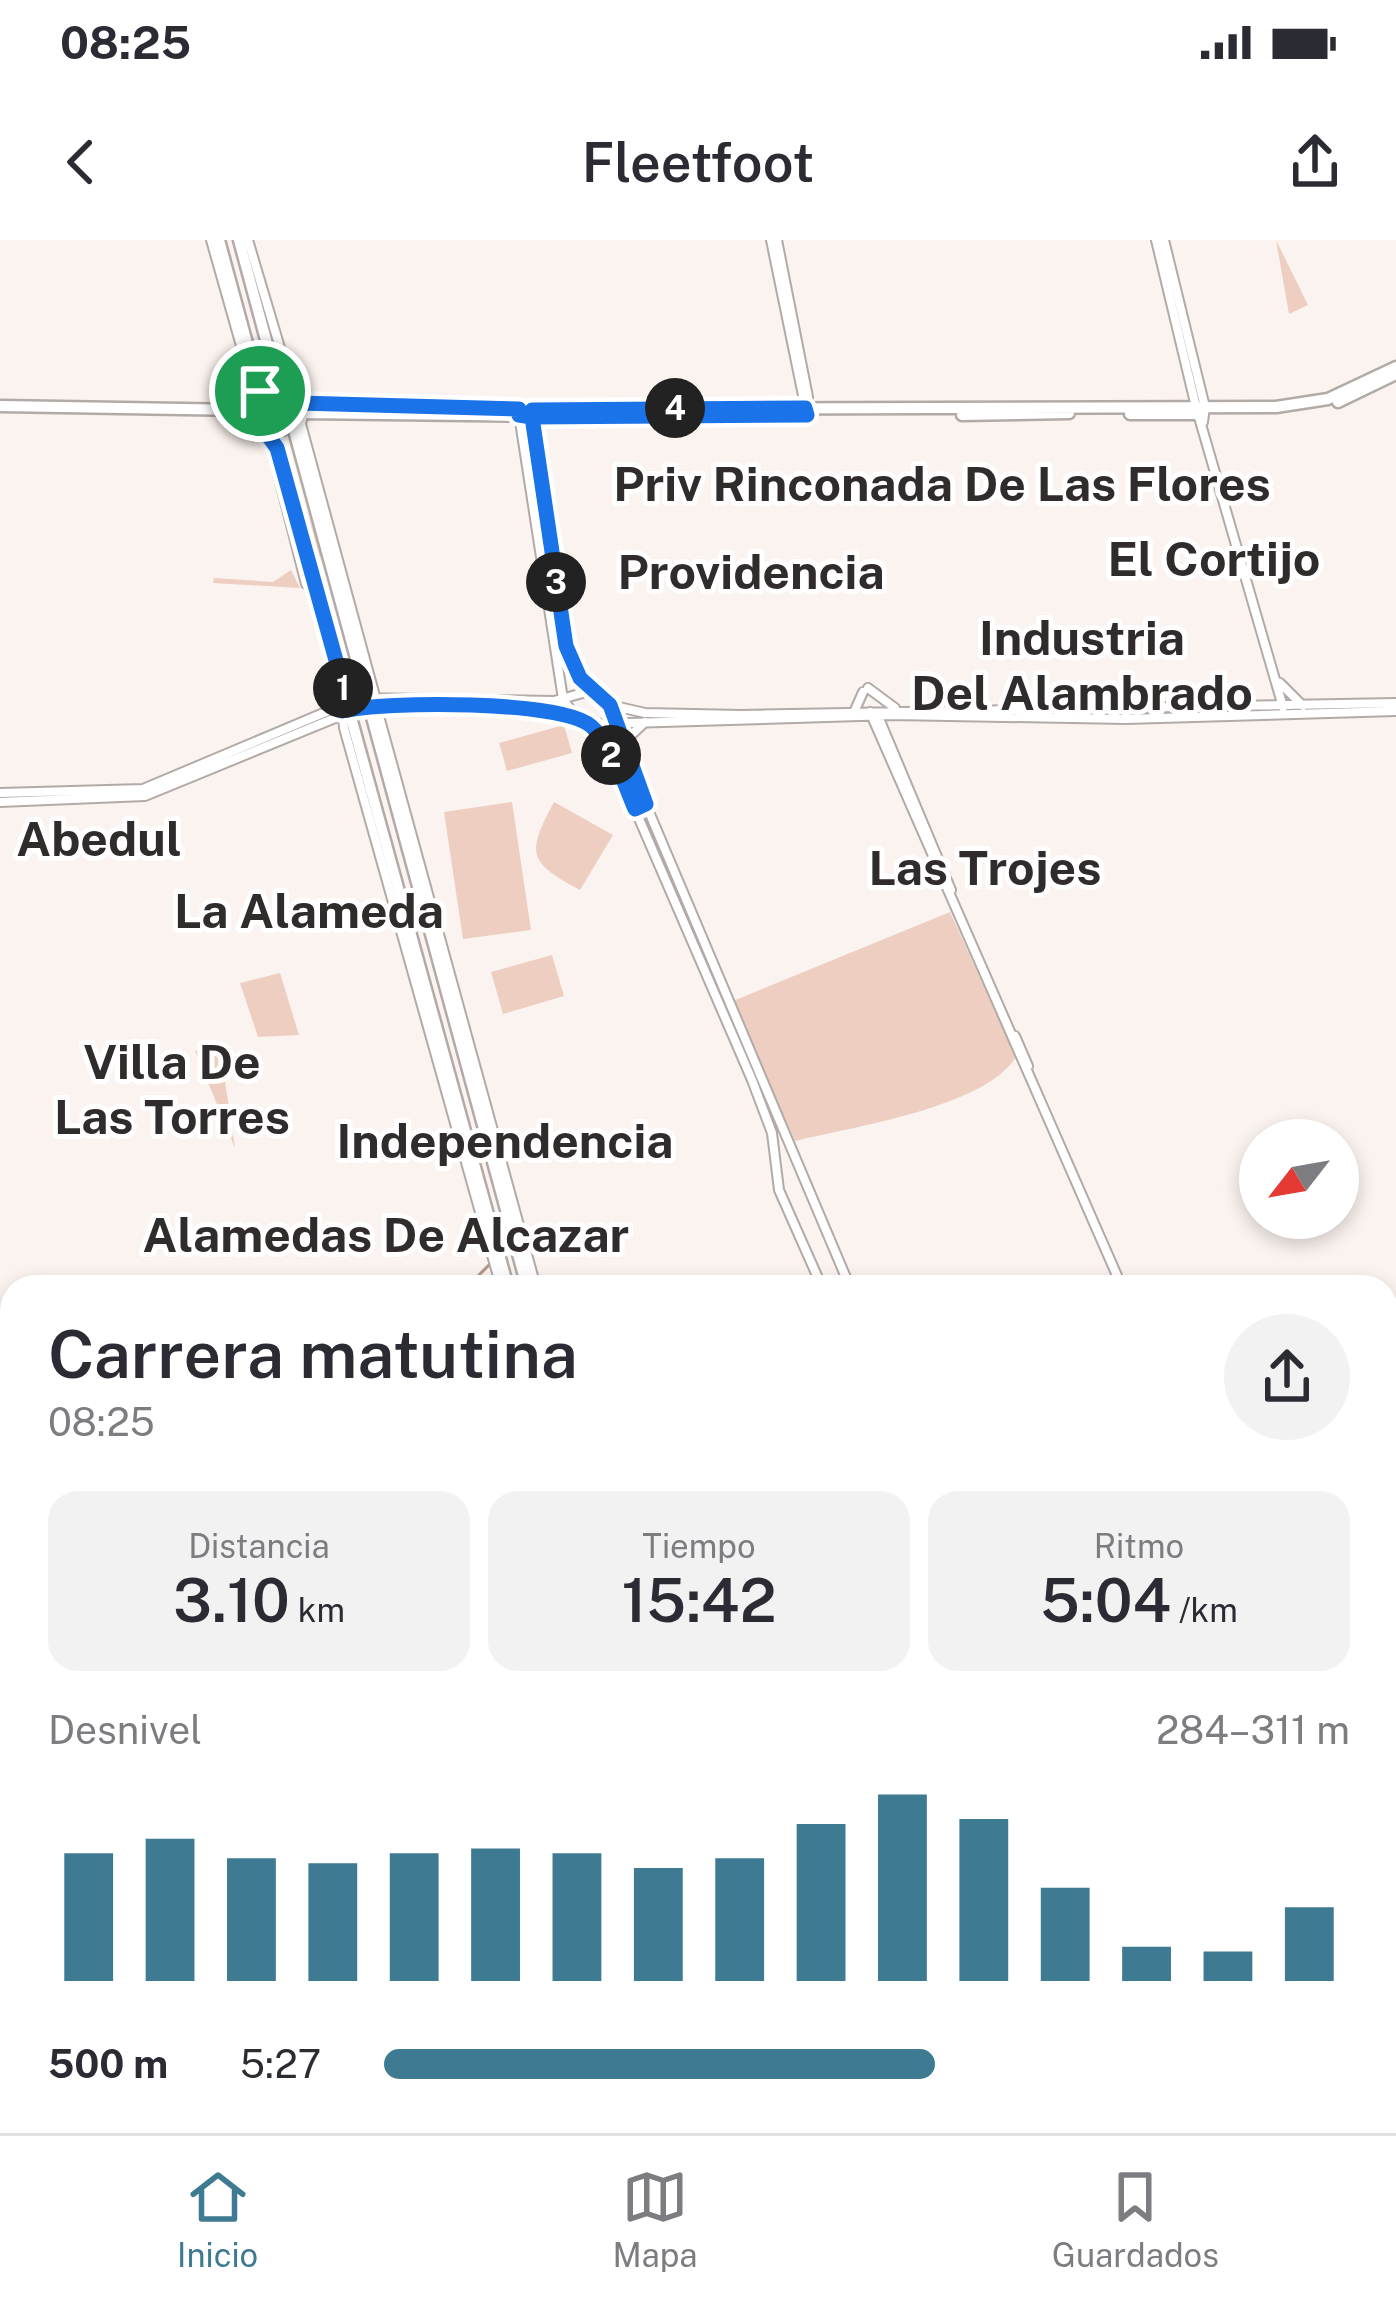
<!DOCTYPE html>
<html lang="es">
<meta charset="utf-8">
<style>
body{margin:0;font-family:"Public Sans",sans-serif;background:#f2f2f3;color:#2b2b33;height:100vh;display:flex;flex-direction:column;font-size:45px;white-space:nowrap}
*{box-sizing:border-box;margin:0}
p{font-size:39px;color:#7c7c81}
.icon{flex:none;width:66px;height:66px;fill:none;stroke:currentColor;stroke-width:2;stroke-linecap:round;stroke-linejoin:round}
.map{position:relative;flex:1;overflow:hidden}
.details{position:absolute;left:0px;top:1035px;width:1398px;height:858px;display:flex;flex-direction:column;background:#fff;border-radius:36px 36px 0 0;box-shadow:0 6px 18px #0003}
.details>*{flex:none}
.needle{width:78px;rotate:239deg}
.tools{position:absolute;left:1239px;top:879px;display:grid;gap:24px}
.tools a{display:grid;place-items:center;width:120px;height:120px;border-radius:50%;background:#fff;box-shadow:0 6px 18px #0003;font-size:60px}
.pin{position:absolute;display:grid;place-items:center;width:102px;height:102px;color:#fff;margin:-51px;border:6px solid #fff;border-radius:50%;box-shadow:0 3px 12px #0007}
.km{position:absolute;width:60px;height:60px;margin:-30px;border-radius:50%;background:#222;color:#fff;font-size:33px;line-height:60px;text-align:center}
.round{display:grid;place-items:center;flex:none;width:126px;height:126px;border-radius:63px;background:#f2f2f3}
.headline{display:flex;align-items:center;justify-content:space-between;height:204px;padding:0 48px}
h1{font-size:66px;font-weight:600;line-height:90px}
.stats{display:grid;grid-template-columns:repeat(3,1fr);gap:18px;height:204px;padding:12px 48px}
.stats div{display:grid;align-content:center;border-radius:30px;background:#f2f2f3;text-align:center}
.stats b{font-size:60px;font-weight:600}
.stats small{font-size:33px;font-weight:400}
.stats p{font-size:33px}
.chart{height:336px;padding:24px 48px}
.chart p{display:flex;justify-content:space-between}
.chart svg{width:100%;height:216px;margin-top:12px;stroke:#3e7a91;stroke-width:6}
ul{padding:0 48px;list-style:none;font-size:39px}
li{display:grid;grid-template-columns:192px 144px 1fr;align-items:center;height:90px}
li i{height:30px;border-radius:15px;background:#3e7a91}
.status{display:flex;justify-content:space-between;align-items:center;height:84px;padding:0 60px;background:#fff;direction:ltr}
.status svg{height:33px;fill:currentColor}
header{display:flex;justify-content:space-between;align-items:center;height:156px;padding:0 48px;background:#fff;font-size:54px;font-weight:600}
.menu{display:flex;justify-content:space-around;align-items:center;height:168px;border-top:3px solid #e1e1e2;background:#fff;font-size:33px;color:#7c7c81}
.menu a{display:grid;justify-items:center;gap:6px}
.menu .current{color:#3e7a91}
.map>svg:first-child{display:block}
.green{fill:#eecec1}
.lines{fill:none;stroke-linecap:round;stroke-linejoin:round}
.stream{stroke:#b59589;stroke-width:3}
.minor-casing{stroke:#b2aaa7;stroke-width:12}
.major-casing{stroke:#b2aaa7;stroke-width:15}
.minor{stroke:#fff;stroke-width:8}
.major{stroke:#fff;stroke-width:10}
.route-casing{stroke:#fff;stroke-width:24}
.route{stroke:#1a73e8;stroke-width:15}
.labels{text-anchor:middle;stroke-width:10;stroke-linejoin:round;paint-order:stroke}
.quarter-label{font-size:48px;font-weight:bold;fill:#302c2b;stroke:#fff}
</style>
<div class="status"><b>08:25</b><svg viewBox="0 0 49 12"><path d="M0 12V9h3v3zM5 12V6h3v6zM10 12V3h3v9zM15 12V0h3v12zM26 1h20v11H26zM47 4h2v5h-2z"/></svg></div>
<header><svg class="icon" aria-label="back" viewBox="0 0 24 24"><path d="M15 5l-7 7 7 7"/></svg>Fleetfoot<svg class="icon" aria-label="share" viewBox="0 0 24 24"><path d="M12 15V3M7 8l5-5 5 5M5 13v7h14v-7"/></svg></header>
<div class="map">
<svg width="1396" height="1893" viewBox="0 0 1396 1893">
<rect width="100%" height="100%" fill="#fbf3ef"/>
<path class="green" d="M1276,0l32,65 -19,9z
M269,149h14l11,11 1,12 -8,11 -10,-2 4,4 -8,1 -16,-11v-15l9,-10 2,20z
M285,202l39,121 -4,-8 1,9 -9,2z
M291,330l9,18 -87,-5 1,-5 59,4z
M322,334l28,92 -7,1 -25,-92z
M564,485l8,28 -65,18 -8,-28z
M512,562l19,128 -68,9 -19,-127z
M554,562l59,33 -33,55c-52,-28 -54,-36 -26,-88z
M950,672l66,145c-32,51 -165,70 -221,84l-62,-140z
M552,715l12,41 -61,18 -12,-42z
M280,733l19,62 -41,2 -18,-54z
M220,808l15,100 -40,-97z"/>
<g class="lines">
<path class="stream" d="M529,1013l32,-13
M467,1047l24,-24
M0,1072h12
M1386,1702l10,1
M896,1881l5,12
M851,1893l15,-12"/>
<defs>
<path id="minor" d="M211,0l36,127 1,33
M248,0l46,155
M771,0l36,175
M777,0l31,157
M1156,0l40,167 87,300
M1164,0l41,167 -2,15
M303,174l-2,10 74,272
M519,175l44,284 10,14 22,11 298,-9 233,4 270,-8
M532,175l38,244 10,19 30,27 15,50 225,532
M269,198l37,146 11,7
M1280,443l23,23
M868,448l27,20
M342,462l2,26 157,559
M376,465l160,582
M610,465l35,8 96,2 655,-12
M855,470l8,-18
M870,472l252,575
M878,476l73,174
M591,486l17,21 144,333 20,53 7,57 43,97
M626,513l4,-17 15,-14
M0,553l143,-4 216,-91 195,3 36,-10
M0,562l145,-6 217,-89 209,6
M1015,796l13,30
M1386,1759l10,-7
M0,1849h12
M0,1857h12
M331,1881l5,12
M733,1881l2,12
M766,1881l3,12"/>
<path id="major" d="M219,0l41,151
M239,0l37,137 8,9
M252 168a23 23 0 1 1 46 0a23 23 0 1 1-46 0Z
M218,162h28l8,-5
M298,162l234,7 744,-2 52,-8 68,-32
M1338,162l58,-28
M0,166l244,4 11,10
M299,173l260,3
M1130,174h65
M962,175l107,-2
M292,183l235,864
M266,190l11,19 231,838
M1386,1297l10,-2
M1386,1308l10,-2
M0,1479h12
M0,1493h12
M1386,1692l10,1
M1386,1710l10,1
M742,1881l3,12
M760,1881l3,12
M1195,1881l10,12
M1216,1881l9,12
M830,1893l22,-12"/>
</defs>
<use href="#minor" class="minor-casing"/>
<use href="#major" class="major-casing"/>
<use href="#minor" class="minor"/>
<use href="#major" class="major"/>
</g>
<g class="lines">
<defs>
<path id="route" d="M260,151l-9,21 26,36 70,252 -5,11c42,-10 220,-11 249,15 23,20 32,56 44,83l11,-5 -36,-99 -30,-27 -14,-32 -34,-229v-7l273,-2 2,7 -275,2 -13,-2v-6l-221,-6 -10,-15 -12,-5 -16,8"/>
</defs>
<use href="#route" class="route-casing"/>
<use href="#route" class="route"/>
</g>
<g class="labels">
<g class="quarter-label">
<text x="942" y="261">Priv Rinconada De Las Flores</text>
<text x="1214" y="336">El Cortijo</text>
<text x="751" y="349">Providencia</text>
<text x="1082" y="415">Industria<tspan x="1082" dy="55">Del Alambrado</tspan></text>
<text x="99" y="616">Abedul</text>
<text x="985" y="645">Las Trojes</text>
<text x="309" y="688">La Alameda</text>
<text x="172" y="839">Villa De<tspan x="172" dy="55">Las Torres</tspan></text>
<text x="505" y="918">Independencia</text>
<text x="386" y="1012">Alamedas De Alcazar</text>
</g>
</g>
</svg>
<div class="tools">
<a><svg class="needle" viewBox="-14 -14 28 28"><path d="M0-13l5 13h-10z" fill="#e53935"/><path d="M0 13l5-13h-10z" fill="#7c7c81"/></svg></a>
</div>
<div class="pin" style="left:260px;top:151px;background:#1e9e55"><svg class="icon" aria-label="arrive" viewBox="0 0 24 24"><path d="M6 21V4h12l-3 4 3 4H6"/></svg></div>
<b class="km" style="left:343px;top:448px">1</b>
<b class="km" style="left:611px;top:515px">2</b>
<b class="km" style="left:556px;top:342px">3</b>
<b class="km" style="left:675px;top:168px">4</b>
<section class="details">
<div class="headline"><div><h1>Carrera matutina</h1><p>08:25</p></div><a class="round"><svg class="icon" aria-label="share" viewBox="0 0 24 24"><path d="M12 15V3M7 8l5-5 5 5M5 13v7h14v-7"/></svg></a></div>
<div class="stats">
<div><p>Distancia</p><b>3.10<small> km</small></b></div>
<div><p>Tiempo</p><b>15:42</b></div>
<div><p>Ritmo</p><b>5:04<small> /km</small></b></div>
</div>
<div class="chart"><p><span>Desnivel</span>284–311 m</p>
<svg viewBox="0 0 160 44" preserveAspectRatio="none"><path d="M5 44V18M15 44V15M25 44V19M35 44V20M45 44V18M55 44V17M65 44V18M75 44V21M85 44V19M95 44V12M105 44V6M115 44V11M125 44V25M135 44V37M145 44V38M155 44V29"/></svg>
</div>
<ul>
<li><b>500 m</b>5:27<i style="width:57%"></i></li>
</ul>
</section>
</div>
<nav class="menu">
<a class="current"><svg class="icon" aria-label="home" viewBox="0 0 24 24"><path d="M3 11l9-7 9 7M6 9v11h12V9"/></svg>Inicio</a>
<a><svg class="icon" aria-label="map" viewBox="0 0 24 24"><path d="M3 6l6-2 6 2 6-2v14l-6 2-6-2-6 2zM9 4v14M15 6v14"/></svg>Mapa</a>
<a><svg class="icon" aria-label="saved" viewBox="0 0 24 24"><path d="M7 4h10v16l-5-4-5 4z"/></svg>Guardados</a>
</nav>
